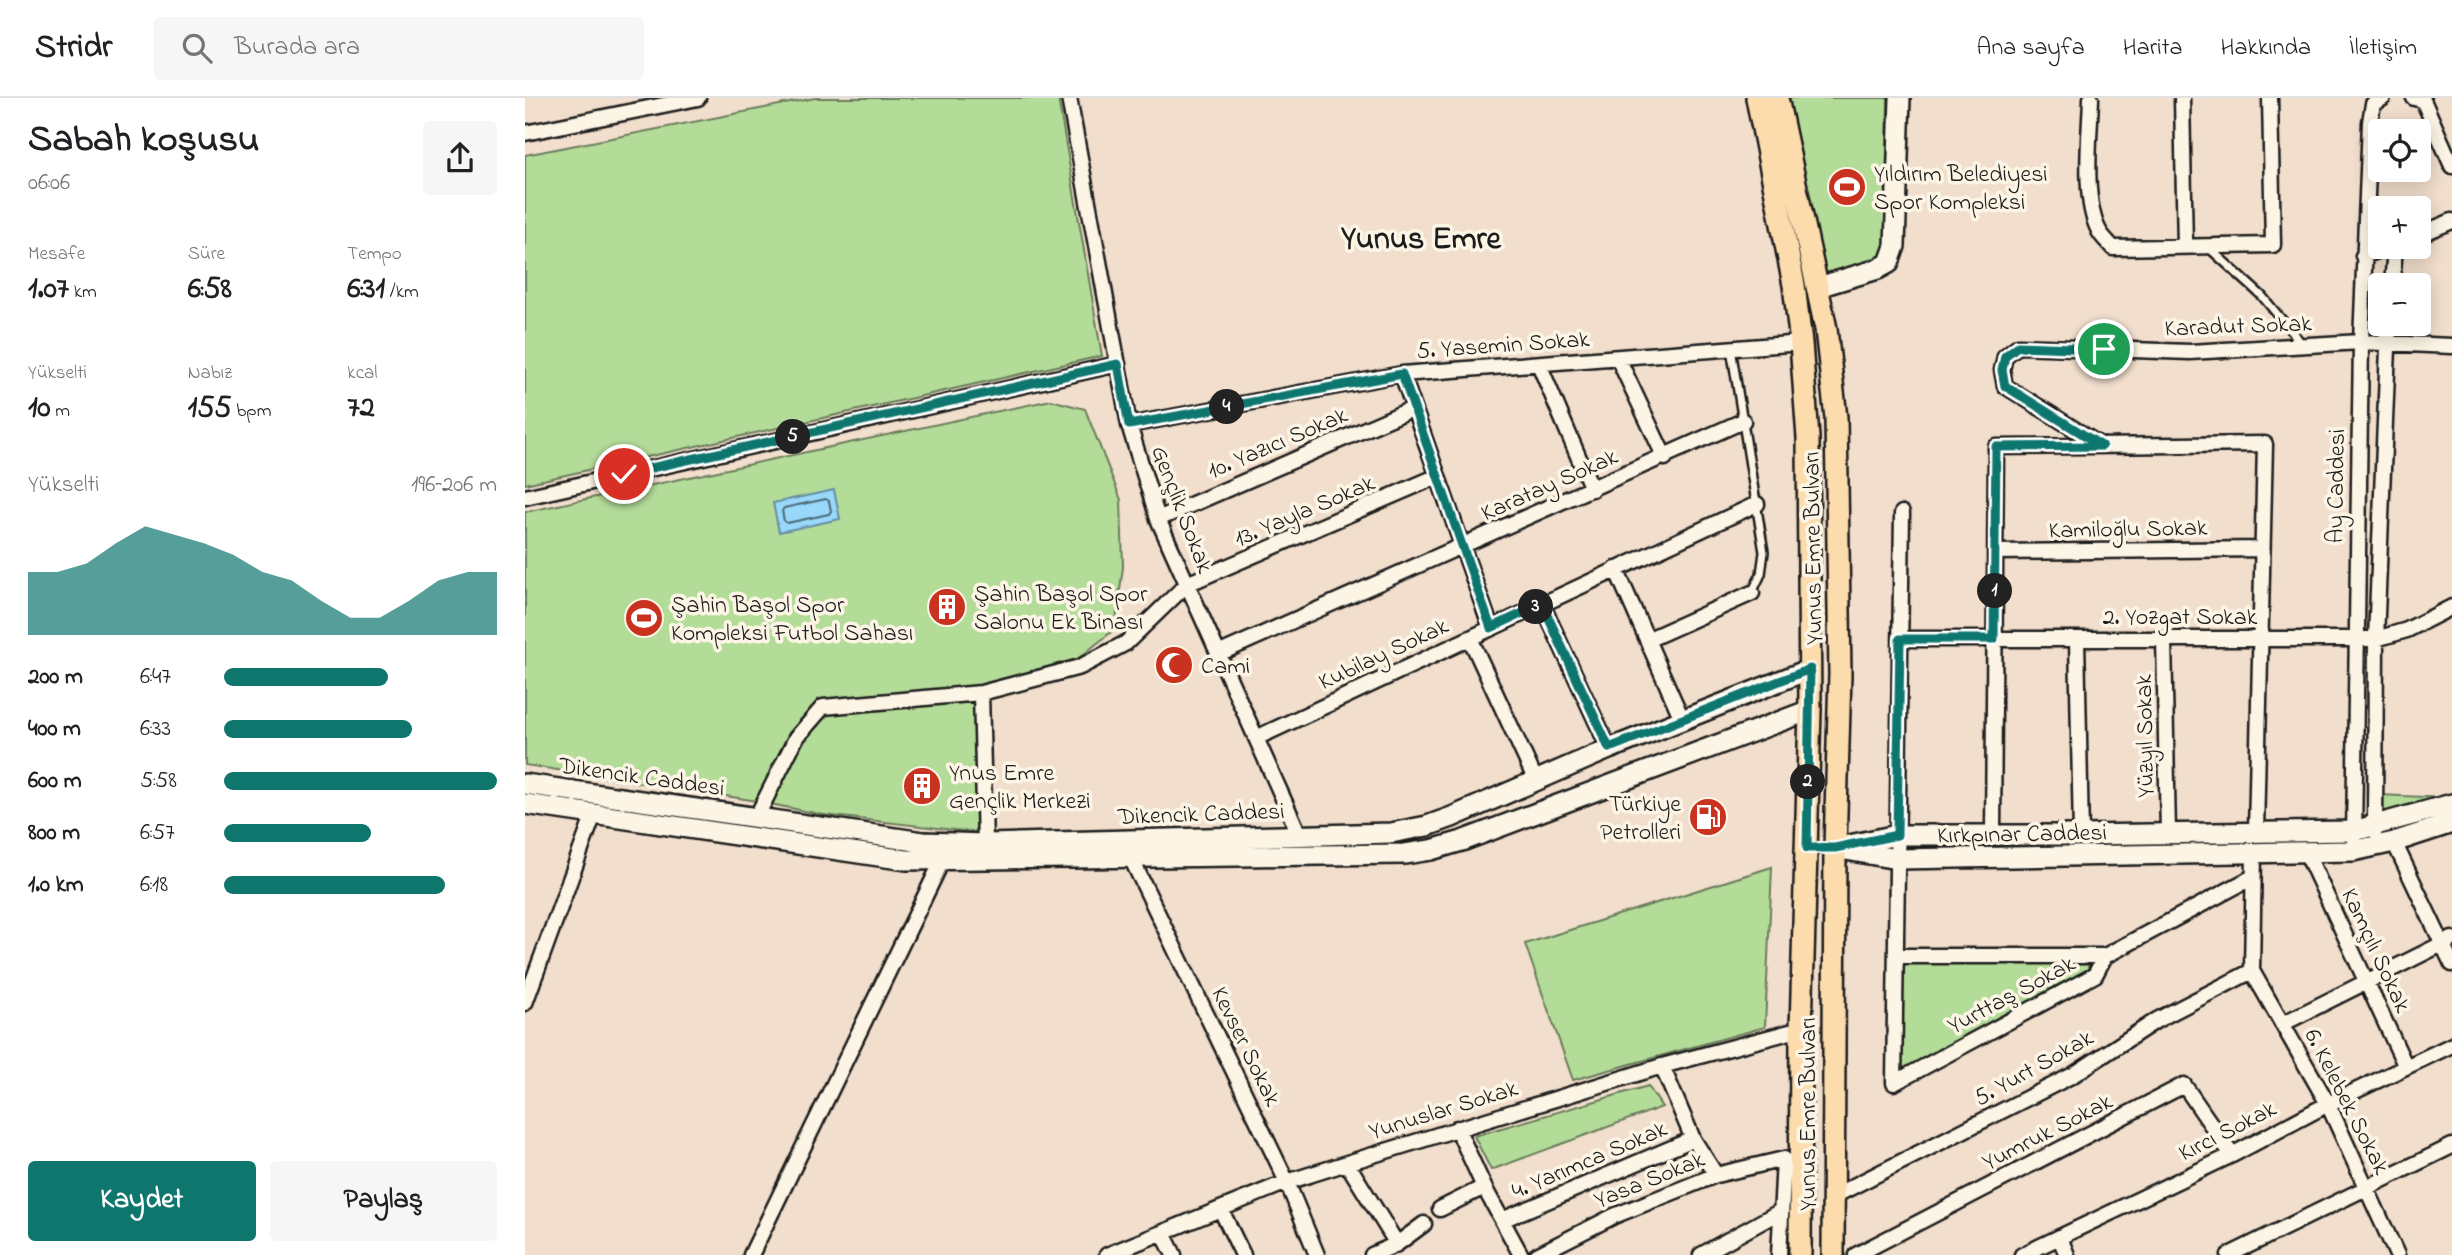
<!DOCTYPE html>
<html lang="tr">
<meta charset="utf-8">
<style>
body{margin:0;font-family:"Indie Flower",sans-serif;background:#f6f6f6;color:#202124;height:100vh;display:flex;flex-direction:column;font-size:26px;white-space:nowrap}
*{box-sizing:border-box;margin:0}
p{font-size:23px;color:#757577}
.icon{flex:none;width:38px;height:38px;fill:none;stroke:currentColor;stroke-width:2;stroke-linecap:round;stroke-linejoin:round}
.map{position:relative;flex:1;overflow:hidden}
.sheet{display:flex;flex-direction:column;background:#fff;width:525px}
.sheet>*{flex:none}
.tools{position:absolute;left:1843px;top:21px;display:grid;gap:14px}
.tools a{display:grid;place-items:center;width:63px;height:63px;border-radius:7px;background:#fff;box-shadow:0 4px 18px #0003;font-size:35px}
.pin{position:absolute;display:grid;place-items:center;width:60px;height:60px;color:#fff;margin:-30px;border:4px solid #fff;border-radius:50%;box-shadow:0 2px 7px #0007}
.km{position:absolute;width:35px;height:35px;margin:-18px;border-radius:50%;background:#222;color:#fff;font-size:19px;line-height:35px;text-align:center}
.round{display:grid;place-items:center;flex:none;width:74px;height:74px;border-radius:7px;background:#f6f6f6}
.overview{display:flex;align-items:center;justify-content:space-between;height:119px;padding:0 28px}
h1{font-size:38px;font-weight:800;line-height:52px}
.stats{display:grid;grid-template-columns:repeat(3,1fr);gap:10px;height:119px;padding:7px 28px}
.stats div{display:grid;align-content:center}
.stats b{font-size:30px;font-weight:800}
.stats small{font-size:19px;font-weight:400}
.stats p{font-size:19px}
.chart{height:196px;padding:14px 28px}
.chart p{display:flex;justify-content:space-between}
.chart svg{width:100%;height:126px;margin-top:7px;fill:#0f766e;opacity:.7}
.button{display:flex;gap:14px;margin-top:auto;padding:14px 28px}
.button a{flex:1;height:80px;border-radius:7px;background:#0f766e;color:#fff;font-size:28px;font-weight:800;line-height:80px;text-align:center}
.button a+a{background:#f6f6f6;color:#202124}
ul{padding:0 28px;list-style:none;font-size:23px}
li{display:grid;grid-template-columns:112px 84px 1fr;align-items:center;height:52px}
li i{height:18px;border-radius:9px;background:#0f766e}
header{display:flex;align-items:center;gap:42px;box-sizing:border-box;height:98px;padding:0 35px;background:#fff;border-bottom:2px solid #e0e0e0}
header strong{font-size:33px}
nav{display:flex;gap:38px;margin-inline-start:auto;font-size:24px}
.search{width:490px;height:63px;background:#f6f6f6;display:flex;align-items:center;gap:18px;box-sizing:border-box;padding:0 24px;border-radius:7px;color:#757577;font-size:26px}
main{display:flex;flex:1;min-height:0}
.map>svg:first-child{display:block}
.green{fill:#b4dc99;stroke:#687c5a;stroke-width:2}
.water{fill:#98d8fa;stroke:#668da1;stroke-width:2}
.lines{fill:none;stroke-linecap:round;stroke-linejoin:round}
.shore{stroke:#4e6775;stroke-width:2}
.lane-casing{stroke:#1c1c1c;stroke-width:12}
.street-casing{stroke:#1c1c1c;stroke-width:19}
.secondary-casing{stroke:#1c1c1c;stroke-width:24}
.primary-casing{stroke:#1c1c1c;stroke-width:26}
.lane{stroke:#fcf5e5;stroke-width:7}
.street{stroke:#fcf5e5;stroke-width:14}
.secondary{stroke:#fcf5e5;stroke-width:19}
.primary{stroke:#fcdcac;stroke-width:21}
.route-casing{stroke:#fff;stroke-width:14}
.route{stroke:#0f766e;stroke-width:9}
.labels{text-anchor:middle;stroke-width:7;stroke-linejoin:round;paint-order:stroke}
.poi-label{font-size:24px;fill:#1c1c1c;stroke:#fcf5e5;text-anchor:start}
.street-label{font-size:24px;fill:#1c1c1c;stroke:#fcf5e5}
.district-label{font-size:32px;font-weight:bold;fill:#1c1c1c;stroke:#fcf5e5}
</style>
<header>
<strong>Stridr</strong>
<div class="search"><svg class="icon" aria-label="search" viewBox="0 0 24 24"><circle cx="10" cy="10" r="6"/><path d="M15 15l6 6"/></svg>Burada ara</div>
<nav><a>Ana sayfa</a><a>Harita</a><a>Hakkında</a><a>İletişim</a></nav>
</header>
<main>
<section class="sheet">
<div class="overview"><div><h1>Sabah koşusu</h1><p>06:06</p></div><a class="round"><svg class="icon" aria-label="share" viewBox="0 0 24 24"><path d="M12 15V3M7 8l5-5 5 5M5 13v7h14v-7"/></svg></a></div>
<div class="stats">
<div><p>Mesafe</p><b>1.07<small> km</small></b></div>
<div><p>Süre</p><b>6:58</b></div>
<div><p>Tempo</p><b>6:31<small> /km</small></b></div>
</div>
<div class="stats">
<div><p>Yükselti</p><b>10<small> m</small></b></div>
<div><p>Nabız</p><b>155<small> bpm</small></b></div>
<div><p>kcal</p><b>72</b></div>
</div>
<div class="chart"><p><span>Yükselti</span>196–206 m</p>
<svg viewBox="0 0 160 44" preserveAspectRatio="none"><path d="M0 44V22L10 22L20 19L30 12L40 6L50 9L60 12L70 16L80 22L90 25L100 32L110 38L120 38L130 32L140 25L150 22L160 22V44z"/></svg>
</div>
<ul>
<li><b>200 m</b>6:47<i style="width:60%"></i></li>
<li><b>400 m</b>6:33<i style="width:69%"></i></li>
<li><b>600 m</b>5:58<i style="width:100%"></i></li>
<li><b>800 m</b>6:57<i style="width:54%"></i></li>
<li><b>1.0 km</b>6:18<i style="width:81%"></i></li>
</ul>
<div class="button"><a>Kaydet</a><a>Paylaş</a></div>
</section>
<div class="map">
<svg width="1927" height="1157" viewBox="0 0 1927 1157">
<rect width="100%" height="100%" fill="#f2decc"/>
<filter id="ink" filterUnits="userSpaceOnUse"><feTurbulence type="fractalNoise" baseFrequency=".0143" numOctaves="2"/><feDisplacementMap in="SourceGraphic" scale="14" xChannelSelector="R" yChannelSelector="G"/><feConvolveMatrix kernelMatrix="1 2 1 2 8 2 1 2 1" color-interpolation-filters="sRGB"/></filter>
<g filter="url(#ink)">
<path class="green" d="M290,0h243l44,258 -577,128v-329z
M1264,0h99l-3,159 -60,21z
M526,302l34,9 36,91 2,67 -8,62 -41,33 -95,38 2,133 -157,-18 -73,-15 -226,-35v-253z
M1853,697l70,3 -71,25z
M1247,769l-7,160 -192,53 -48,-136z
M1377,863l187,1 -1,7 -188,102z
M1123,988l14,21 -171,63 -17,-34z"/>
<path class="water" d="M309,392l6,29 -61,13 -6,-29z"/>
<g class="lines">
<path class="shore" d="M301,401l3,2 2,10 -2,3 -42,9 -3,-2 -2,-10 2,-3z"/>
<defs>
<path id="lane" d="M1684,150l53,48 41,49
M1206,250l33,204 -3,22 -9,19"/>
<path id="street" d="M544,0l60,327 29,94 141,315
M1566,0c-1,36 -9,101 8,133 3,6 9,11 14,17l160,-3 -3,-147
M1657,0l3,149
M1889,0l9,2 29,66
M0,35l173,-35
M1894,137l33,-14
M1838,158l26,-9
M1867,187l3,-38
M1093,260l47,100
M1014,266l53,125
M877,276l89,254
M604,327l273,-51 399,-31
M1575,347l-95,-59 -3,-16 3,-14 13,-10 172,6 171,-10 91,4
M0,399l593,-133
M1377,415l-8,570 201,-108 10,-19 148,-79
M633,421l256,-111
M1470,454l267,-3
M1091,471l66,150
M1017,506l67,145
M945,540l66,143
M1375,541h476l31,-9 45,-23
M1552,541l4,196
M1639,541l4,194
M1122,542l105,-47
M693,556l525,-233
M456,595l4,151
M731,640l501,-234
M231,720l40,-80 27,-31 158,-14 99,-26 46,-24 61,-59 251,-108
M1850,733l1,-192 13,-315
M1468,737l3,-388 269,-3 -9,387
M1829,741l7,-497 9,-220 3,-18 10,-6
M1869,744l58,122
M1781,754l100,215
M606,760l156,324 30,73
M1371,858h209
M1727,873l76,133 69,151
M1727,873l2,-118
M0,905l69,-189
M1757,926l170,-85
M1137,968l31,73 23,36
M932,1030l27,59 37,68
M822,1065l50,81
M1307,1099l241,-122 84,-55 95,-49
M915,1111l44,-22
M696,1112l22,45
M977,1122l191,-81
M638,1135l11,22
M1535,1140l7,17
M226,1157l191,-394
M582,1157l180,-73 60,-19 315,-97 139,-37
M847,1157l25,-11 27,-20
M1012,1157l77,-39 102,-41 68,-16 -5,96
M1176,1157l80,-44
M1331,1157l328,-170 48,70
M1497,1157l210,-100 96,-51 124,-59
M1704,1157l223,-109"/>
<path id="secondary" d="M1293,189l60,-18 11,-6 6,-17 5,-148
M0,686l398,58 62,2 406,-11 36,-7 25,-9 157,-68 201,-80
M0,706l381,56 499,-6 26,-4 31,-9 348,-131
M1310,750l62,-13h184l273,-4 98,-27
M1321,752l51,9 456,-8 41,-9 58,-19"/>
<path id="primary" d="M1232,0l37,187 7,58 7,95 2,272 -9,319 -1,226
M1252,0l49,231 10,89 4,256 -5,174 -2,407"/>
</defs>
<use href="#lane" class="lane-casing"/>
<use href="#street" class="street-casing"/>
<use href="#secondary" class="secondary-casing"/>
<use href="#primary" class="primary-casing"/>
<use href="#lane" class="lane"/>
<use href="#street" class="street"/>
<use href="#secondary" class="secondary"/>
<use href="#primary" class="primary"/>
</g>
</g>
<g class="lines" filter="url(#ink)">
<defs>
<path id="route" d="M99,376l494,-110 11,61 273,-51 89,254 51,-24 67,144 201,-79 -3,179h28l62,-13 3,-196h94l2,-192 106,-1 -97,-60 -3,-16 3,-14 13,-10 86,3"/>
</defs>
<use href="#route" class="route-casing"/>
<use href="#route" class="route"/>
</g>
<defs>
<symbol id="stadium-disc" viewBox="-11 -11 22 22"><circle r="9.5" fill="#c8321e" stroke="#fcf5e5"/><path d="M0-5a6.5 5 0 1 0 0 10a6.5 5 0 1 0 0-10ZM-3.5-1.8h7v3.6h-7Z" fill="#fff"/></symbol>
<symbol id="building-disc" viewBox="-11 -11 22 22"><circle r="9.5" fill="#c8321e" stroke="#fcf5e5"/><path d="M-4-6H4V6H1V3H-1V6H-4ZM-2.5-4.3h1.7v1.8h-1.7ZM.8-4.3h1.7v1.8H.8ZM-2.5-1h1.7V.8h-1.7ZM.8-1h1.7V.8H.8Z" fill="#fff"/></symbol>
<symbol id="mosque-disc" viewBox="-11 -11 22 22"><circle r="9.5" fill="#c8321e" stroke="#fcf5e5"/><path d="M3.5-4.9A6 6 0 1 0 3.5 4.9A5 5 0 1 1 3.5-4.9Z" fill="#fff"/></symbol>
<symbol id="fuel-disc" viewBox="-11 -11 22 22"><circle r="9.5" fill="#c8321e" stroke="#fcf5e5"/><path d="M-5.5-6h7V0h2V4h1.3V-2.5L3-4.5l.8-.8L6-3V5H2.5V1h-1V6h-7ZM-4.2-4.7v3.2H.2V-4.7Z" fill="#fff"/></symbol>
</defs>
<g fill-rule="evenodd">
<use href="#stadium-disc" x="1300" y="67" width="44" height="44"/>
<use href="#building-disc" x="400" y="487" width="44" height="44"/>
<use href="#stadium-disc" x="97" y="498" width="44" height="44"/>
<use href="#mosque-disc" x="627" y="545" width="44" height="44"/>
<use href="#building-disc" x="375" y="666" width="44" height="44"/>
<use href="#fuel-disc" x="1161" y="697" width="44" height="44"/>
</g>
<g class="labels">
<g class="poi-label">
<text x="1349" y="83">Yıldırım Belediyesi<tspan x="1349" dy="28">Spor Kompleksi</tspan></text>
<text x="449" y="503">Şahin Başol Spor<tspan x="449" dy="28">Salonu Ek Binası</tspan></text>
<text x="146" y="514">Şahin Başol Spor<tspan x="146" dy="28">Kompleksi Futbol Sahası</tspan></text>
<text x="676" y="575">Cami</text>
<text x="424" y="682">Ynus Emre<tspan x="424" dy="28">Gençlik Merkezi</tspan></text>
<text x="1156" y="713" text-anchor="end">Türkiye<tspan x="1156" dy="28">Petrolleri</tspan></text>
</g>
<g class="street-label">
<text transform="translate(1713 227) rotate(-2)" y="8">Karadut Sokak</text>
<text transform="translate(978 246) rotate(-4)" y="8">5. Yasemin Sokak</text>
<text transform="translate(752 344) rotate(-23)" y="8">10. Yazıcı Sokak</text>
<text transform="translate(1024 386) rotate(-24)" y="8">Karatay Sokak</text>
<text transform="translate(1810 388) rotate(-89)" y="8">Ay Caddesi</text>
<text transform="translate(658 411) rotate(69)" y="8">Gençlik Sokak</text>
<text transform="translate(779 412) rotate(-23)" y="8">13. Yayla Sokak</text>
<text transform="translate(1603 430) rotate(-1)" y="8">Kamiloğlu Sokak</text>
<text transform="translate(1287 450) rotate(-91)" y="8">Yunus Emre Bulvarı</text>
<text x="1655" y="526">2. Yozgat Sokak</text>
<text transform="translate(858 555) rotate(-25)" y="8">Kubilay Sokak</text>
<text transform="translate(1619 638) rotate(-91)" y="8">Yüzyıl Sokak</text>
<text transform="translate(117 678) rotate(8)" y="8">Dikencik Caddesi</text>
<text transform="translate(676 715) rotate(-2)" y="8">Dikencik Caddesi</text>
<text transform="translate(1497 735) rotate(-1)" y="8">Kırkpınar Caddesi</text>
<text transform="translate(1852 852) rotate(65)" y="8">Kamçılı Sokak</text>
<text transform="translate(1486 896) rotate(-28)" y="8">Yurttaş Sokak</text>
<text transform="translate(722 948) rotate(64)" y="8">Kevser Sokak</text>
<text transform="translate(1508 969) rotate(-29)" y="8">5. Yurt Sokak</text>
<text transform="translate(1823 1003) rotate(63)" y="8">6. Kelebek Sokak</text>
<text transform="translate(918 1011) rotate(-17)" y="8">Yunuslar Sokak</text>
<text transform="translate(1282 1016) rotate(-90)" y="8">Yunus Emre Bulvarı</text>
<text transform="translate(1702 1032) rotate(-27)" y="8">Kırcı Sokak</text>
<text transform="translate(1522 1033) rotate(-27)" y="8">Yumruk Sokak</text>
<text transform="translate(1064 1061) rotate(-23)" y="8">4. Yarımca Sokak</text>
<text transform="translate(1124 1081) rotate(-22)" y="8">Yasa Sokak</text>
</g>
<g class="district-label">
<text x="896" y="150">Yunus Emre</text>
</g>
</g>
</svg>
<div class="tools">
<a><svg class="icon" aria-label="locate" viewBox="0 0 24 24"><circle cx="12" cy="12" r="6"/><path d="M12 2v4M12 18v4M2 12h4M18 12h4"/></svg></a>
<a>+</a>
<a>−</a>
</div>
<div class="pin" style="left:1579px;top:251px;background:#1e9e55"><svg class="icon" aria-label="arrive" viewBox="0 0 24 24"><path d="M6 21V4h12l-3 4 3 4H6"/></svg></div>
<div class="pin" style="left:99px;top:376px;background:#d93025"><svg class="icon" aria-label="check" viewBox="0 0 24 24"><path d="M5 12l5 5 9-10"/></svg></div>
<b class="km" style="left:1470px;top:493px">1</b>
<b class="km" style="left:1283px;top:684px">2</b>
<b class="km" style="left:1011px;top:509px">3</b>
<b class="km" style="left:702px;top:309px">4</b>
<b class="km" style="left:268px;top:339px">5</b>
</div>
</main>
